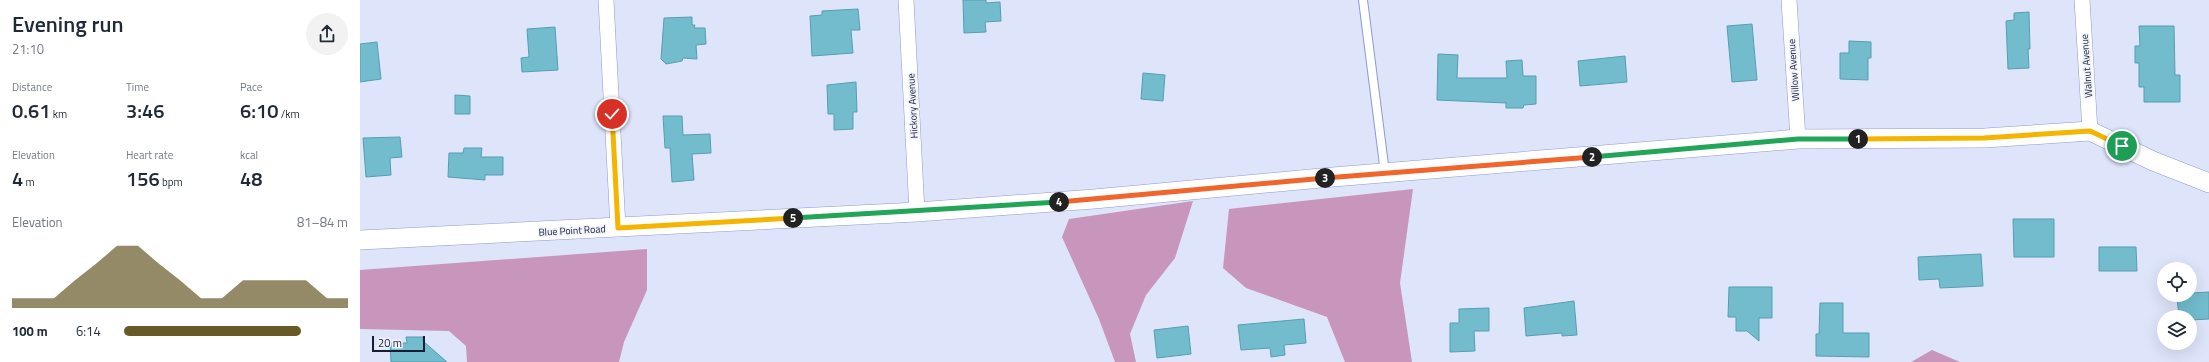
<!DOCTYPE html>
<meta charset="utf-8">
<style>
body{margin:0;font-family:"Titillium Web",sans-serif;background:#f2f2f3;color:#1f2937;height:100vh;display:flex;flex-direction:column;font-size:15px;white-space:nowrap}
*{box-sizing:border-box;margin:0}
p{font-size:13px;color:#747a83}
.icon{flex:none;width:22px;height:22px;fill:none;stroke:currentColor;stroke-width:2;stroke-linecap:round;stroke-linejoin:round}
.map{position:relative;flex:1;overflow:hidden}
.side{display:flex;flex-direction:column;background:#fff;width:360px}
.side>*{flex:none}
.fabs{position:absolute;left:1797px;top:262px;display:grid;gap:8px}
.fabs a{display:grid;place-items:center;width:40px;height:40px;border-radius:50%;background:#fff;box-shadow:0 4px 16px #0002;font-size:20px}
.scale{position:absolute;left:12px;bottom:10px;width:53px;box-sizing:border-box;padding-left:4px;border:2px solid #191d31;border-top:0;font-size:11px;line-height:14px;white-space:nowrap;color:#191d31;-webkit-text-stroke:3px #eff2fd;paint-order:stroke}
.pin{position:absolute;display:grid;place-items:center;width:34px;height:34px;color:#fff;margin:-17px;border:2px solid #fff;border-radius:50%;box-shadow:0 1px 4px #0007}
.km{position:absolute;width:20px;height:20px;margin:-10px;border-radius:50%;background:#222;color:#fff;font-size:11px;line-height:20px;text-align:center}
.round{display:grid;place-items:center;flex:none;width:42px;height:42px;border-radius:21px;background:#f2f2f3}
.head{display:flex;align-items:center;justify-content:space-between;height:68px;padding:0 12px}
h1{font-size:22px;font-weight:600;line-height:30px}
.metrics{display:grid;grid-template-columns:repeat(3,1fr);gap:6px;height:68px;padding:4px 12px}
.metrics div{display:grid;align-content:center}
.metrics b{font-size:20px;font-weight:600}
.metrics small{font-size:11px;font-weight:400}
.metrics p{font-size:11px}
.chart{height:112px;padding:8px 12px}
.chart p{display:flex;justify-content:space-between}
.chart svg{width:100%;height:72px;margin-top:4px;fill:#685a27;opacity:.7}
ul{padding:0 12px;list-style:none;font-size:13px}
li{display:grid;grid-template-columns:64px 48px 1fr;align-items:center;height:30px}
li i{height:10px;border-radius:5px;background:#685a27}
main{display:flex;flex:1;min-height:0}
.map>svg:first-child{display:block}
.forest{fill:#c895bd}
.building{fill:#72bccd;stroke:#559fb0}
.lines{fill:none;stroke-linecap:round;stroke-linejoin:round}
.service-casing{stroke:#8f9bcf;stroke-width:10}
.minor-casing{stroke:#8f9bcf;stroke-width:16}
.tertiary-casing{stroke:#8f9bcf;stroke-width:20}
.service{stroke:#fff;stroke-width:8}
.minor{stroke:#fff;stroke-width:15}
.tertiary{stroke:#fff;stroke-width:19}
.split-1-casing{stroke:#fff;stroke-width:8}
.split-2-casing{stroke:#fff;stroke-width:8}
.split-3-casing{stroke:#fff;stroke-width:8}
.split-4-casing{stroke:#fff;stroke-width:8}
.split-5-casing{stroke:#fff;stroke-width:8}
.split-6-casing{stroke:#fff;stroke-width:8}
.split-1{stroke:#f5b400;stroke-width:5}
.split-2{stroke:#22a559;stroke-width:5}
.split-3{stroke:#f0652b;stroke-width:5}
.split-4{stroke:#f0652b;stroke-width:5}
.split-5{stroke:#22a559;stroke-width:5}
.split-6{stroke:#f5b400;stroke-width:5}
.labels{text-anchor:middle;stroke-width:3;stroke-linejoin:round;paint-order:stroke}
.street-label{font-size:10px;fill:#191d31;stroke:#eff2fd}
</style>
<main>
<section class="side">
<div class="head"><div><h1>Evening run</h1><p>21:10</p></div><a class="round"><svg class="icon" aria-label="share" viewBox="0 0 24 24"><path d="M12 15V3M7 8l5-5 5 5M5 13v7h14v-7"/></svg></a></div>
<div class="metrics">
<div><p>Distance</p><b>0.61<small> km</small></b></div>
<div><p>Time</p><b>3:46</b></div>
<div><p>Pace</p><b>6:10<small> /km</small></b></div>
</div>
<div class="metrics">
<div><p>Elevation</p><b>4<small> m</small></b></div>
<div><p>Heart rate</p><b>156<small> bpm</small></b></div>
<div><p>kcal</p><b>48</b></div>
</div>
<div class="chart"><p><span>Elevation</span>81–84 m</p>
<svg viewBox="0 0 160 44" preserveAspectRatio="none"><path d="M0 44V38L10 38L20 38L30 27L40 17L50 6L60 6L70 17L80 27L90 38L100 38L110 27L120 27L130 27L140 27L150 38L160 38V44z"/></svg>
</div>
<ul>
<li><b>100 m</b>6:14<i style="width:79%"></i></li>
</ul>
</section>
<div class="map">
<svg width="1849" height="362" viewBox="0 0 1849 362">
<rect width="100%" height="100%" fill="#dee4fa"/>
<path class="forest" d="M1053,189l-13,94 12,79h-67l-18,-45 -81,-29 -23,-20 6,-59z
M833,201l-18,57 -29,37 -16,39 6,28h-21l-16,-43 -37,-82 7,-18z
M287,249v41l-23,52 -5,20h-152l-1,-16 -17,-15 -89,-2v-59z
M1572,350l28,12h-49z"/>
<path class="building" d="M603,0h23v3l14,-1 1,19 -16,1 1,10 -22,1z
M498,9l2,21h-9l2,23 -41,3 -2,-40 12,-1v-4z
M1669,12l1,37h-2l1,19 -21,1 -2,-48 8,-1v-7z
M332,17v8h3l-1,3h11l1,16 -10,1 1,14 -14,-1 -1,3 -16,3 -5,-5 3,-41z
M1392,24l5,56 -25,2 -5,-56z
M1779,26h35l1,49h5v27h-36v-15h-5v-24h-4v-17h5z
M195,27l3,43 -36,2 -1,-14 8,-1 -2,-28z
M1489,41l22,1v16h-3v22l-28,-1v-26h9z
M17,42l4,37 -21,3v-38z
M1078,54l20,1 -1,23h50l-1,-17 16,-1 1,16h13v28l-12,1 -1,3h-17v-5l-69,-3z
M1265,56l2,26 -47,4 -2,-25z
M783,73l22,2 -2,26 -22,-2z
M496,82l1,30h-4v17l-19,1v-16h-6l-1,-29z
M95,95l15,1v18h-15z
M303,116h19l1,19 27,-1 1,19 -19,1 2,26 -22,2 -2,-34h-5z
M40,137l2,20 -12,1 1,17 -25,2 -3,-39z
M104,148h18l-1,9h22v18h-18v5l-37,-3 1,-24h14z
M1653,219h41v38h-40z
M1739,247h37l1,24h-38z
M1621,254l2,32 -43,2 -1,-9 -20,1 -1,-23z
M1369,287h43v31h-13v23l-12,-10h-11v-14h-8z
M1849,292v27l-19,1v-3h-11l-2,-20 14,-1 1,-3z
M1214,301l3,34 -15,1v-3l-36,3 -2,-28z
M1460,303h23v30h26v24l-53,-1v-22h3z
M1129,308v23h-15l1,20 -25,1v-29h9v-14z
M944,319l2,24 -22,2 1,10 -14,2 -1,-9 -29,2 -3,-25z
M828,326l3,28 -34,4 -3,-28z
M46,337h17v4l24,21h-56l-1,-19h17z"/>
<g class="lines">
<defs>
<path id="service" d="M1003,0l22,173"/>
<path id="minor" d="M246,0l12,228
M546,0l11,212
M1429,0l9,139
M1722,0l8,131"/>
<path id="tertiary" d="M0,240l557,-28 177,-13 227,-21 477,-39 187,-1 105,-7 63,30 56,22"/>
</defs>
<use href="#service" class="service-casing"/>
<use href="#minor" class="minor-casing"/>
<use href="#tertiary" class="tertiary-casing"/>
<use href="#service" class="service"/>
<use href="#minor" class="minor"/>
<use href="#tertiary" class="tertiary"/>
</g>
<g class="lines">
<defs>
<path id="split-1" d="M1498,139l126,-1 106,-7 32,15"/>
<path id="split-2" d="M1232,157l206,-18h60"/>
<path id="split-3" d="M965,178l267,-21"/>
<path id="split-4" d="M699,202l266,-24"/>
<path id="split-5" d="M433,218l266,-16"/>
<path id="split-6" d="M252,114l6,114 175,-10"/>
</defs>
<use href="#split-1" class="split-1-casing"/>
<use href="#split-2" class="split-2-casing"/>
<use href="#split-3" class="split-3-casing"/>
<use href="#split-4" class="split-4-casing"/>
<use href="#split-5" class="split-5-casing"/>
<use href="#split-6" class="split-6-casing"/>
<use href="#split-1" class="split-1"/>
<use href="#split-2" class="split-2"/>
<use href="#split-3" class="split-3"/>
<use href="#split-4" class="split-4"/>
<use href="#split-5" class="split-5"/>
<use href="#split-6" class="split-6"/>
</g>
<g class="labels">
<g class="street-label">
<text transform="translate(1726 66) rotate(-94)" y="4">Walnut Avenue</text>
<text transform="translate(1433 70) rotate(-94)" y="4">Willow Avenue</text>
<text transform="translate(552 106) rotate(-93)" y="4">Hickory Avenue</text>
<text transform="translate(212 230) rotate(-3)" y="4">Blue Point Road</text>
</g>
</g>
</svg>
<div class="fabs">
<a><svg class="icon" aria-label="locate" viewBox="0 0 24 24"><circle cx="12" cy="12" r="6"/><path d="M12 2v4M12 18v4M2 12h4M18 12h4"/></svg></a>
<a><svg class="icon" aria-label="layers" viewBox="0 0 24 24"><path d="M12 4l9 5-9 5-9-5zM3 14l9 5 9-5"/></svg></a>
</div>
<div class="scale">20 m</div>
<div class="pin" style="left:1762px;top:146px;background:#1e9e55"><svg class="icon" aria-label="arrive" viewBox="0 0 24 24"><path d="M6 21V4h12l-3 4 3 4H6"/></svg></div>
<div class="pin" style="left:252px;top:114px;background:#d93025"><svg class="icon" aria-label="check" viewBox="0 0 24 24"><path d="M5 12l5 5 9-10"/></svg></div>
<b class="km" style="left:1498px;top:139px">1</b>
<b class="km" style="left:1232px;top:157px">2</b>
<b class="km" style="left:965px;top:178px">3</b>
<b class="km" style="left:699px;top:202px">4</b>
<b class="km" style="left:433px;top:218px">5</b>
</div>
</main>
